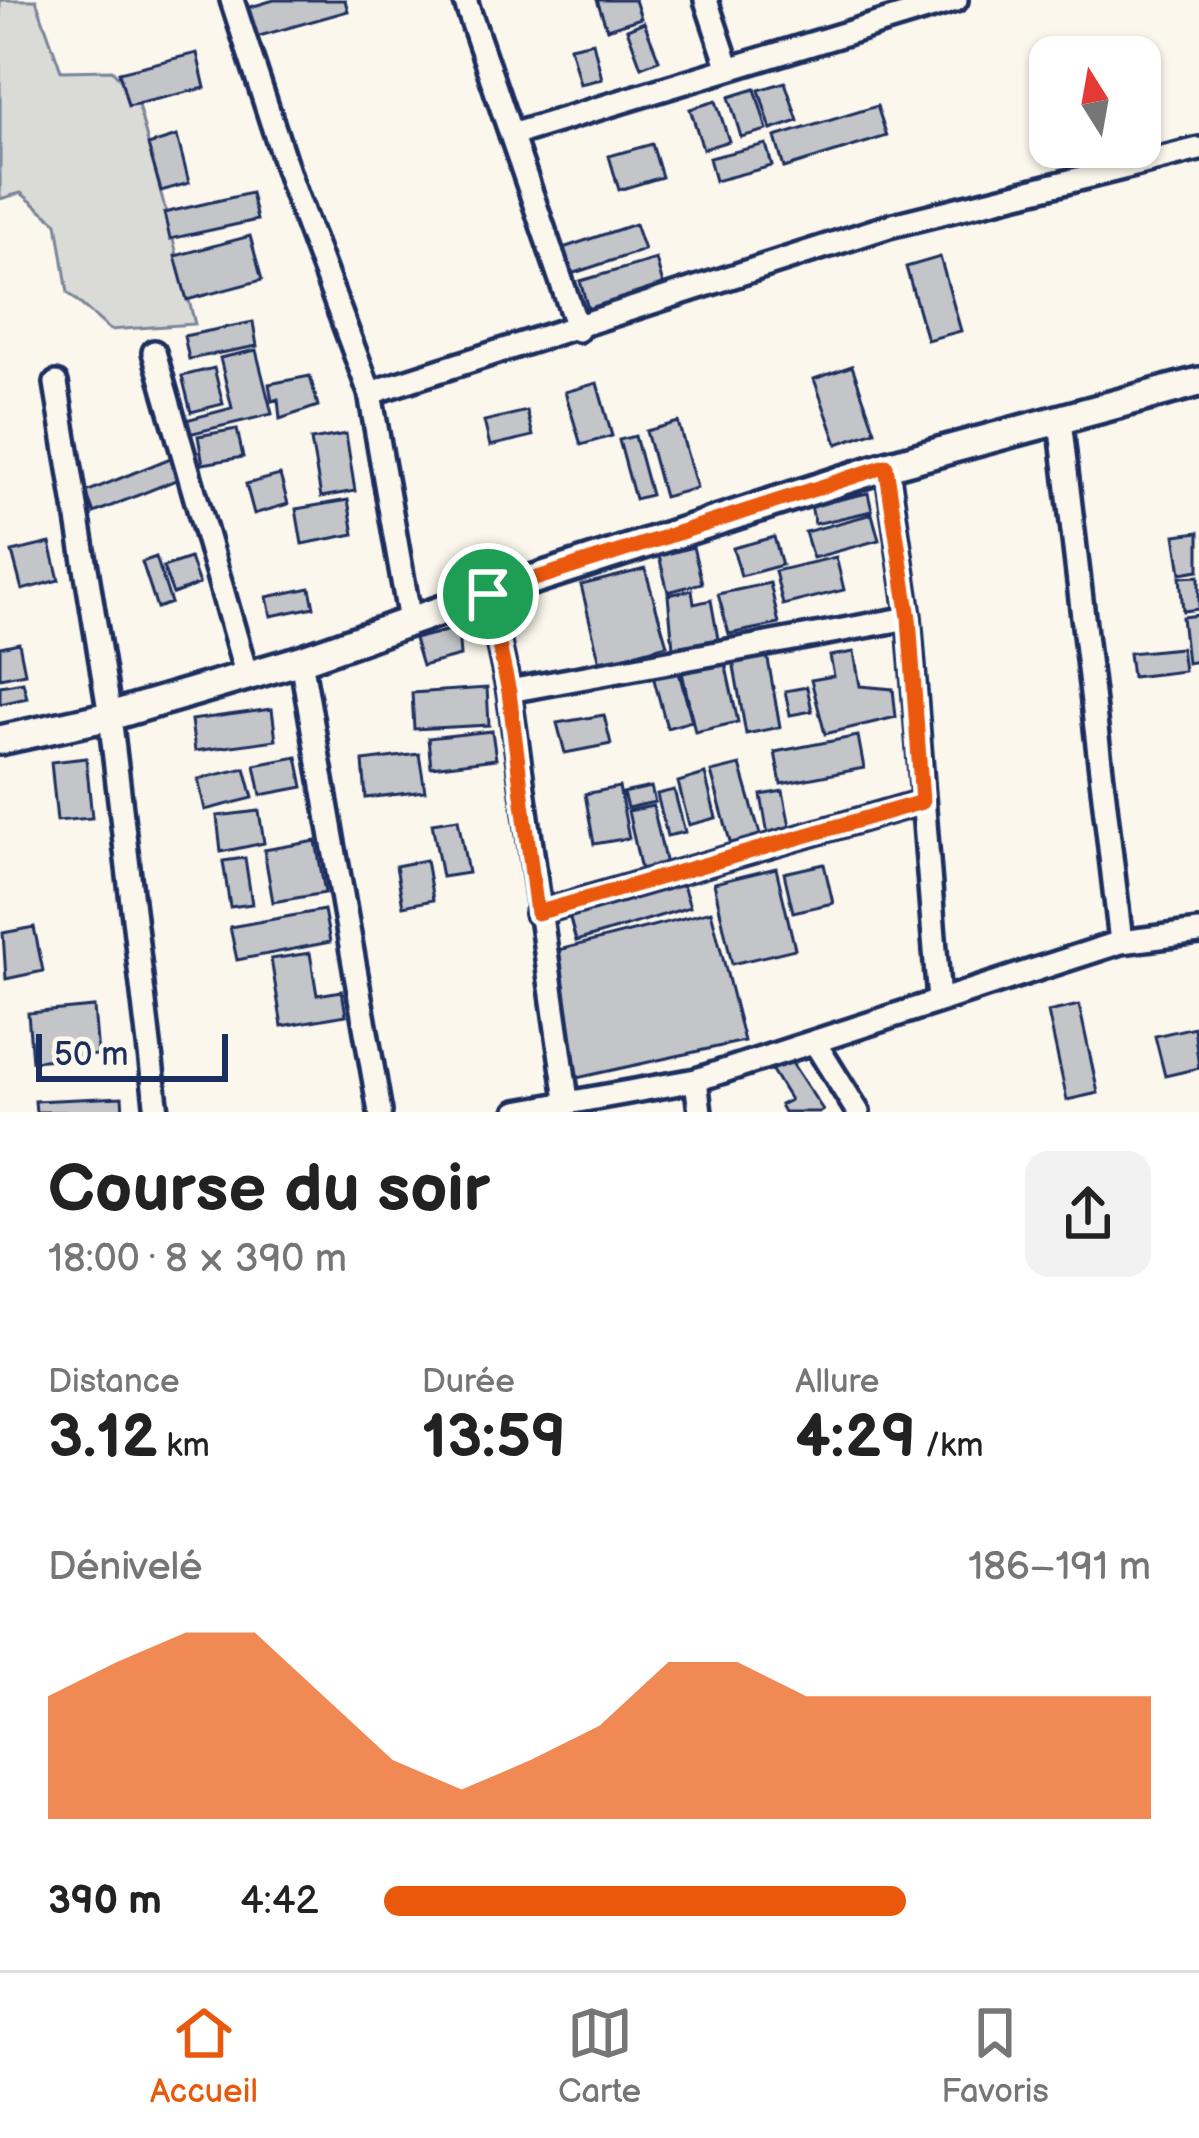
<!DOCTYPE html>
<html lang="fr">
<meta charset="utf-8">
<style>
body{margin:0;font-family:"Balsamiq Sans",sans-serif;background:#f2f2f2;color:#222;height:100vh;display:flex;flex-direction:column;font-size:45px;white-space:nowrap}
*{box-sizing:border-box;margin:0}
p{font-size:39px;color:#767676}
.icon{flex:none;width:66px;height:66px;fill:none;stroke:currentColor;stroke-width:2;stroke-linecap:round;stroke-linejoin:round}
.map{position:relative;height:1112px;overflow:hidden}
.sheet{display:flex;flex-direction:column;background:#fff;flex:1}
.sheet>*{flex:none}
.needle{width:78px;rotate:349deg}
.tools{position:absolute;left:1029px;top:36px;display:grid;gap:24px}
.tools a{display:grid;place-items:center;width:132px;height:132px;border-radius:24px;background:#fff;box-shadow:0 3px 9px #0004;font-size:60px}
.scale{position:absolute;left:36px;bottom:30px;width:192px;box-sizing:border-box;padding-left:12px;border:6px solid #1b2f5e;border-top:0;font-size:33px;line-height:42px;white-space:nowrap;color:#1b2f5e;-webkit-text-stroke:9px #fbf7ec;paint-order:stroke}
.pin{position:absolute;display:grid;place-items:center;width:102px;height:102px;color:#fff;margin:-51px;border:6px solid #fff;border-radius:50%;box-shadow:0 3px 12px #0007}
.round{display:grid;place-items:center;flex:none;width:126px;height:126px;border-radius:24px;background:#f2f2f2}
.summary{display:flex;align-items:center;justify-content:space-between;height:204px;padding:0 48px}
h1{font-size:66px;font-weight:600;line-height:90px}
.stats{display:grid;grid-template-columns:repeat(3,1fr);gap:18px;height:204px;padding:12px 48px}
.stats div{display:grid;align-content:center}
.stats b{font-size:60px;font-weight:600}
.stats small{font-size:33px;font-weight:400}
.stats p{font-size:33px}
.chart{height:336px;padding:24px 48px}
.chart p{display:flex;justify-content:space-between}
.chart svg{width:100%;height:216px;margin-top:12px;fill:#ea580c;opacity:.7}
ul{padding:0 48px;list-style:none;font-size:39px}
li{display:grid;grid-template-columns:192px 144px 1fr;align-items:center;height:90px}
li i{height:30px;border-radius:15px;background:#ea580c}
.menu{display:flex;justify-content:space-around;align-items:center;height:168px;border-top:3px solid #e0e0e0;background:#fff;font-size:33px;color:#767676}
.menu a{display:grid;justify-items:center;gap:6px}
.menu .active{color:#ea580c}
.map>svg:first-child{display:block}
.green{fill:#dadad7;stroke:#7a849a;stroke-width:3}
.building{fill:#c3c5c9;stroke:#1b2f5e;stroke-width:3}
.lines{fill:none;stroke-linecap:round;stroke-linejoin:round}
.minor-casing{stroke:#1b2f5e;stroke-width:30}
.tertiary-casing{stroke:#1b2f5e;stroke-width:36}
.minor{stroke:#fbf7ec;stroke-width:21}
.tertiary{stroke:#fbf7ec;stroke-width:27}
.route-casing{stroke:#fff;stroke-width:24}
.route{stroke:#ea580c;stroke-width:15}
</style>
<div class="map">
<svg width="1199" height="1112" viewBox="0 0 1199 1112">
<rect width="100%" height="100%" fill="#fbf7ec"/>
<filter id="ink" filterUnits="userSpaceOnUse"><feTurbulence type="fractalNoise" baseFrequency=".00833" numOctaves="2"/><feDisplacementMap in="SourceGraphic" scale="24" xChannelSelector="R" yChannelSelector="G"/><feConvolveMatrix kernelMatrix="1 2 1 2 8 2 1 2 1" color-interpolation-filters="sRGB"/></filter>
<g filter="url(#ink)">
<path class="green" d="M0,0h36l25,71 51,-1 24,27 59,227 -85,6 -42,-37 -11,-70 -36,-30 -21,6z"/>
<path class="building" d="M274,0h71l3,11 -92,26 -9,-29z
M597,0h38l6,18 -34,11z
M644,22l15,38 -18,7 -14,-38z
M593,42l9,37 -22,5 -10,-37z
M197,53l8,35 -77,18 -9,-34z
M785,82l13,39 -27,9 -12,-40z
M755,89l12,41 -26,7 -12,-40z
M716,101l13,40 -26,8 -13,-40z
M877,106l10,30 -103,32 -9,-31z
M177,136l12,47 -28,8 -13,-46z
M652,144l10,33 -43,13 -10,-34z
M766,144l6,22 -57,15 -6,-23z
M251,193l6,27 -87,19 -6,-26z
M635,224l9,26 -73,24 -8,-26z
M250,236l12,44 -75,20 -12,-44z
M940,257l21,74 -34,9 -21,-73z
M656,259l8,29 -76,21 -8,-28z
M253,322l4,24 -68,13 -5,-23z
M256,350l16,64 -83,20 -3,-14 46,-12 -12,-50z
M852,366l23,65 -38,13 -23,-65z
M214,368l9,36 -32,8 -9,-36z
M310,376l8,30 -38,13 -2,-20 -6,2 -3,-17z
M597,383l15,53 -31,9 -16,-53z
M527,411l6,25 -43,10 -6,-25z
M678,422l19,66 -33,9 -18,-66z
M237,429l6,28 -40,7 -5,-28z
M346,434l9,57 -34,6 -10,-57z
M635,436l16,59 -16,4 -16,-59z
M178,455l8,21 -92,37 -8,-21z
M280,475l8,29 -34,10 -8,-30z
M868,493l4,18 -57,13 -4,-18z
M348,500l6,34 -52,10 -6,-35z
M872,514l7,26 -66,18 -8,-26z
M1199,532v38l-18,3 -6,-38z
M774,537l8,28 -41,11 -8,-28z
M50,543l9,37 -37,10 -10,-38z
M693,547l9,36 -34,9 -9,-36z
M156,557l15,46 -14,5 -15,-46z
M836,557l8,33 -61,15 -8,-34z
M190,558l9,26 -26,10 -10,-27z
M645,569l22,76 -67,18 -19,-78z
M1199,576v33l-16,2 -3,-34z
M770,583l9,41 -50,10 -11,-40z
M310,588l4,19 -43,9 -4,-19z
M692,590l2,14 17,-4 7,39 -45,9 -5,-53z
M1199,615v46l-12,2 -5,-46z
M458,628l2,28 -38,10 -8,-27z
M19,643l6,30 -25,5v-31z
M1181,648l3,23 -52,6 -3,-24z
M854,652l6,34 33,3 3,28 -71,17 -14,-54 23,-4 -4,-20z
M767,654l13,73 -34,7 -13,-73z
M725,662l13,60 -43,10 -13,-60z
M678,669l14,52 -25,7 -14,-52z
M23,682l4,16 -27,6v-18z
M807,687l5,24 -22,4 -5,-24z
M487,688l2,37 -75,4 -2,-36z
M272,709l4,31 -81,11 -4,-31z
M604,715l7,29 -46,9 -8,-30z
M492,731l4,28 -65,8 -3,-29z
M858,736l6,32 -83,16 -6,-32z
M419,754l6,37 -59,7 -3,-37z
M297,757l6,30 -42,8 -6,-30z
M86,758l6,60 -35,3 -6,-59z
M740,765l22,76 -30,8 -21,-77z
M245,768l8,30 -48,12 -7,-31z
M705,774l11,44 -27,7 -11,-43z
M619,787l10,51 -35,6 -9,-50z
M651,787l4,15 -28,6 -4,-15z
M674,790l11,42 -18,4 -10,-42z
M783,791l9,46 -23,4 -8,-46z
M653,806l13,59 -25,5 -13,-59z
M259,811l5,32 -43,9 -4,-36z
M458,819l10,54 -26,4 -10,-54z
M316,841l9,52 -52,9 -9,-52z
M245,858l7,46 -22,3 -7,-46z
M426,860l7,40 -30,6 -7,-40z
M824,864l9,39 -40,9 -9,-39z
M776,868l19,81 -63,15 -18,-81z
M681,879l9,28 -114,34 -7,-26z
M324,910l6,32 -93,18 -7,-33z
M711,911l33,130 -167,37 -19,-128z
M34,927l9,44 -37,8 -3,-46z
M310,953l7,42 25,-4 4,24 -64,11 -11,-67z
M1079,1005l19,88 -31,7 -19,-88z
M94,1007l4,48 -66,6 -4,-48z
M1194,1027l5,41 -34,8 -10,-40z
M790,1060l33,50 -3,2h-36l-4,-7 10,-5 -19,-31z
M122,1097l1,15h-87l-1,-11z"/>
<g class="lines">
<defs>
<path id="minor" d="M232,0l60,184 78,209 40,228
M465,0l113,330
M706,0l22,66
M511,135l445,-135
M154,352l92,321
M56,383l54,333 47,396
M370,393l519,-167 310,-77
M1060,420l61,522
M887,466l22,152 30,383
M488,594l21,97 58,409
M301,660l79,452
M509,691l400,-73
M537,913l385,-111
M815,1043l43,69
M696,1080l4,32
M517,1112l179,-32 425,-138 78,-10"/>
<path id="tertiary" d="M0,740l110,-24 191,-56 187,-66 399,-128 312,-84"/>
</defs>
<use href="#minor" class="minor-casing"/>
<use href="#tertiary" class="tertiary-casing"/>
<use href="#minor" class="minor"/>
<use href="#tertiary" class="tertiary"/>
</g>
</g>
<g class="lines" filter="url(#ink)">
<defs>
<path id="route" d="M886,466l23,152 13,184 -385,111 -28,-221 -21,-98z"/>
</defs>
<use href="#route" class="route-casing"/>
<use href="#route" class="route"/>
</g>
</svg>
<div class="tools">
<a><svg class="needle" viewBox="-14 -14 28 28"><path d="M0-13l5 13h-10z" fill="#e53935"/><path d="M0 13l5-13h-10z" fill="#767676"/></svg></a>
</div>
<div class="scale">50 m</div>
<div class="pin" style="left:488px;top:594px;background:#1e9e55"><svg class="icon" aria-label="arrive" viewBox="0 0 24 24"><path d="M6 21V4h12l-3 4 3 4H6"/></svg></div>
</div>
<section class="sheet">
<div class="summary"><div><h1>Course du soir</h1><p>18:00 · 8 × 390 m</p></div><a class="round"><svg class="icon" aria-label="share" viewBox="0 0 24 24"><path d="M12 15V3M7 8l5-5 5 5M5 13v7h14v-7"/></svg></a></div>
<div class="stats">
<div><p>Distance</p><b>3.12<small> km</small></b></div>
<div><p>Durée</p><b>13:59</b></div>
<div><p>Allure</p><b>4:29<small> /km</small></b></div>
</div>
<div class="chart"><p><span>Dénivelé</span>186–191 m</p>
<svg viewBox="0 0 160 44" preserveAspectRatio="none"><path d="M0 44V19L10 12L20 6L30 6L40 19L50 32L60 38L70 32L80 25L90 12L100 12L110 19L120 19L130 19L140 19L150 19L160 19V44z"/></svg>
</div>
<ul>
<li><b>390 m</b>4:42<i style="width:68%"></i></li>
</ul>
</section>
<nav class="menu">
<a class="active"><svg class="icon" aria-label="home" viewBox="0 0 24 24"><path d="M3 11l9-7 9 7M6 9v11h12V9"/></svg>Accueil</a>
<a><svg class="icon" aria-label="map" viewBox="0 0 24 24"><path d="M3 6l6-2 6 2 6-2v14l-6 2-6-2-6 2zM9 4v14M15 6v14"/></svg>Carte</a>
<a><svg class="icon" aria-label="saved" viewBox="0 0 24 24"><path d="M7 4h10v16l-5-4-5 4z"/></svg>Favoris</a>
</nav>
